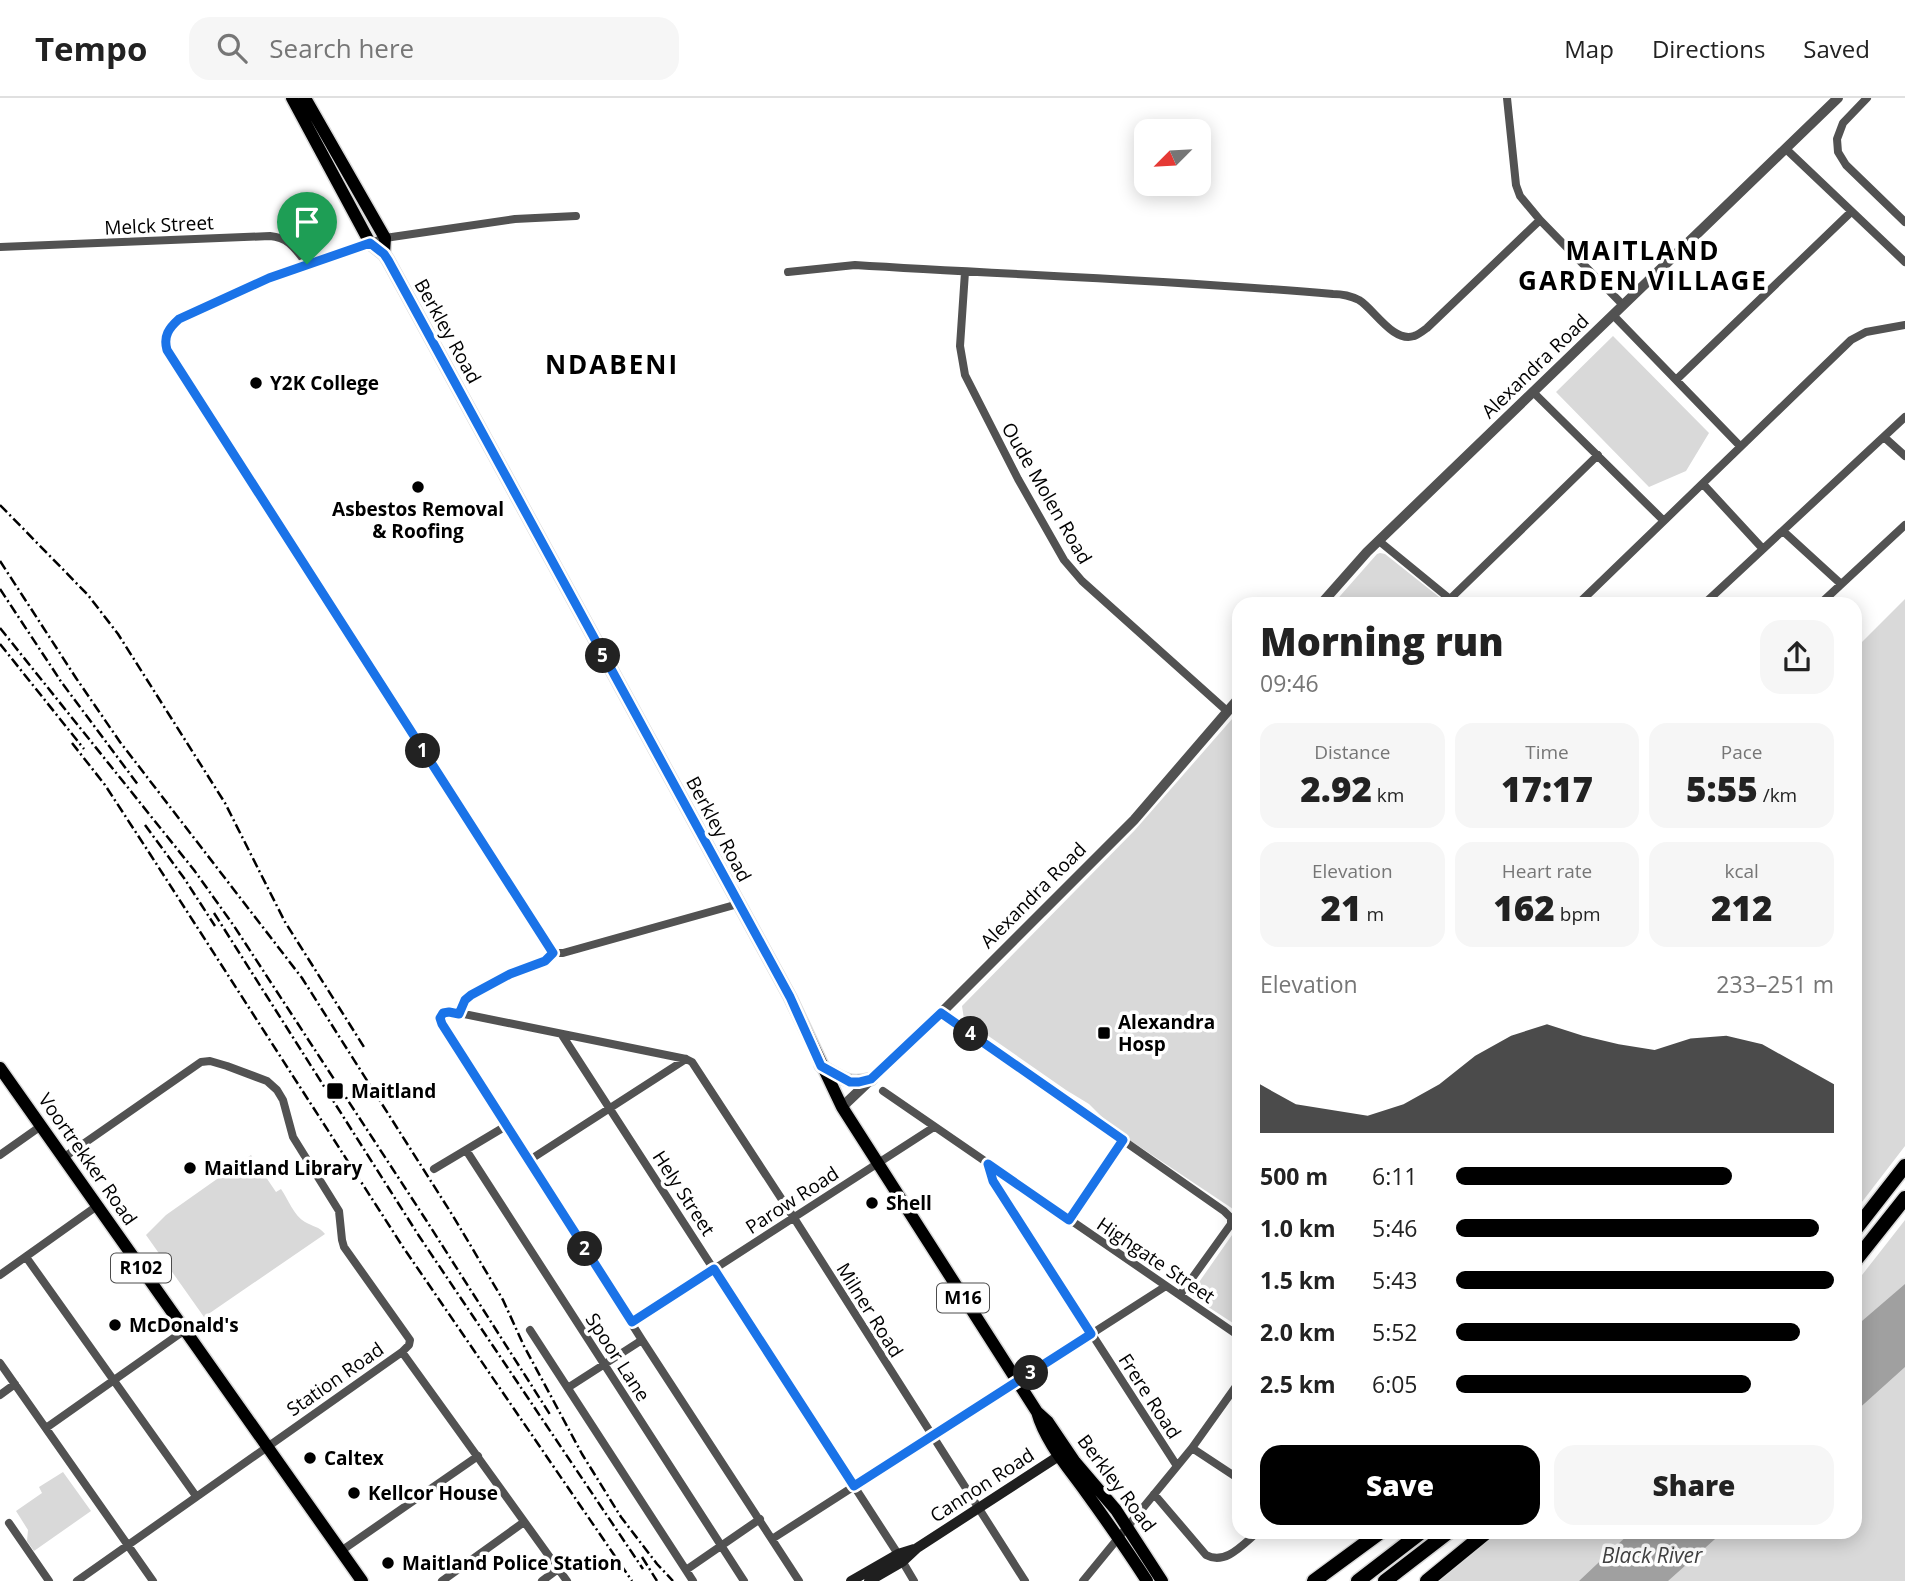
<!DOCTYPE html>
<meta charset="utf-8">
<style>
body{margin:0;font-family:"Open Sans",sans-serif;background:#f6f6f6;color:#222;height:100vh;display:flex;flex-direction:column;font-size:26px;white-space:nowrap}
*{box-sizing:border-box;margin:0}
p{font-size:23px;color:#767676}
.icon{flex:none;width:38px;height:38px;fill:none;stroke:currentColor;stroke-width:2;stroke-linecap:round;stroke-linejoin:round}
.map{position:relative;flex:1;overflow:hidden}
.side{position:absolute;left:1232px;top:499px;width:630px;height:942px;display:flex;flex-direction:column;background:#fff;border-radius:21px;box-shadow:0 4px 18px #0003}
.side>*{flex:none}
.needle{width:46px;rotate:246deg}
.tools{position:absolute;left:1134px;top:21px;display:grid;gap:14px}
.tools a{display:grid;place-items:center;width:77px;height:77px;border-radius:14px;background:#fff;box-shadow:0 4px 18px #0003;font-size:35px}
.pin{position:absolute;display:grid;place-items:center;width:60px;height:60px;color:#fff;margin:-72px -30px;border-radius:50% 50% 50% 0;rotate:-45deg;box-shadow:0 0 7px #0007}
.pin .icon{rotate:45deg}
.km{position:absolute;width:35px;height:35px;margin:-18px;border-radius:50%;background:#222;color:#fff;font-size:19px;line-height:35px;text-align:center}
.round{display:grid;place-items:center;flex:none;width:74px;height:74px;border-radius:21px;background:#f6f6f6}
.head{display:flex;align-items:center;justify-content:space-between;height:119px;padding:0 28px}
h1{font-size:38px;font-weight:800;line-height:52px}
.metrics{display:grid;grid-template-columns:repeat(3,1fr);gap:10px;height:119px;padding:7px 28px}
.metrics div{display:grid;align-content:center;border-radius:18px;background:#f6f6f6;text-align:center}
.metrics b{font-size:35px;font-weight:800}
.metrics small{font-size:19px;font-weight:400}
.metrics p{font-size:19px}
.chart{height:196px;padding:14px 28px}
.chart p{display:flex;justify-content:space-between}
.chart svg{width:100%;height:126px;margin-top:7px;fill:#000;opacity:.7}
.cta{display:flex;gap:14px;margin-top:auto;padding:14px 28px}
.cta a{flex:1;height:80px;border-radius:21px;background:#000;color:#fff;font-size:28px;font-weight:800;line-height:80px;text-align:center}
.cta a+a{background:#f6f6f6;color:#222}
ul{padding:0 28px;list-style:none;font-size:23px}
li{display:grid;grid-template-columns:112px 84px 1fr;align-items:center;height:52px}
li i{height:18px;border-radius:9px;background:#000}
header{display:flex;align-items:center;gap:42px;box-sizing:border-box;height:98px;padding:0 35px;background:#fff;border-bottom:2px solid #e0e0e0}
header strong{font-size:33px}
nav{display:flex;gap:38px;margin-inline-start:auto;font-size:24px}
.search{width:490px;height:63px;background:#f6f6f6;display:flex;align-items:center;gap:18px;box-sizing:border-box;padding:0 24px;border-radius:21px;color:#767676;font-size:26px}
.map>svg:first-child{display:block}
.green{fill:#d9d9d9}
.water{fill:#a0a0a0}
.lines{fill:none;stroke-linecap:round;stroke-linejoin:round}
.primary-casing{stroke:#dbdbdb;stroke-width:15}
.motorway-casing{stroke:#dbdbdb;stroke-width:17}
.minor{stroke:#525252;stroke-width:8}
.tertiary{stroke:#525252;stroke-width:10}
.secondary{stroke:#1f1f1f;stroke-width:10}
.primary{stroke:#000;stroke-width:12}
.motorway{stroke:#000;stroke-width:14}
.rail{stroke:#000;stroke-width:2.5;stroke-dasharray:10 3.5 2 3.5;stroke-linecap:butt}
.route-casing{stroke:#fff;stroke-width:14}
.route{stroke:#1a73e8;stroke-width:9}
.poi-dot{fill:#000;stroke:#fff;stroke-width:2.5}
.labels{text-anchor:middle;stroke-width:7;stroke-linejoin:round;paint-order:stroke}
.shield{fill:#fff;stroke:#4c4c4c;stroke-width:2}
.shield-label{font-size:18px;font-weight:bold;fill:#000}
.street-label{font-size:19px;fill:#000;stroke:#fff}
.poi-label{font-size:19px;font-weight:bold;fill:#000;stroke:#fff;text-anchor:start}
.water-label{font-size:21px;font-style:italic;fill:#414141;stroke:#fff}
.district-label{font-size:26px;font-weight:bold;letter-spacing:2px;fill:#000;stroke:#fff}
</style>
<header>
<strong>Tempo</strong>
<div class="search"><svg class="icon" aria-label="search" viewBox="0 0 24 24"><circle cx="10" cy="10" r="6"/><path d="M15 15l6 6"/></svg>Search here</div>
<nav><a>Map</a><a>Directions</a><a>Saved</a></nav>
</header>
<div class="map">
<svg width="1905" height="1483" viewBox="0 0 1905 1483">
<rect width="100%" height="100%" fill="#fff"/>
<path class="green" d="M1613,238l96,97 -23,38 -37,16 -93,-95z
M1380,455l5,1 63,50h-115l44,-50z
M1905,501v547l-50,65v-562z
M1239,613v502l-123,-82 -27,-27 -23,-14 -102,-71 -2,-13 173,-176z
M251,1057l25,37 5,-3c7,10 13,27 24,33 8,5 14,4 20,12l-121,83 -58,-82 20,-20z
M1905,1122v361h-469l63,-50h356v-247z
M1239,1127v102l-49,-32z
M63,1374l28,39 -57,40 -7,-10 1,-11 -12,-19 26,-18 -3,-6z"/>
<path class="water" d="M1905,1186v83l-50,45v-85z
M1632,1433h92l-56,50h-89z"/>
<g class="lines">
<defs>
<path id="primary" d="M292,0l78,145 14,11 4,6 402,737 52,110 195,305c8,29 30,54 48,79 21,29 42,59 62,90
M305,0l80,140 -1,16
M821,968c20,12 27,19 50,13
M0,970l362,513
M1037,1314l11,10 27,40 41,48 46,71"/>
<path id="motorway" d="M1855,1132l50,-64
M1855,1163l50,-63
M1314,1483l68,-50
M1358,1483l65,-50
M1385,1483l65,-50
M1427,1483l61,-50"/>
</defs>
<use href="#primary" class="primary-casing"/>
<use href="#motorway" class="motorway-casing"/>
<path class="minor" d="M1507,0l9,87 4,11 20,24 83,85
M1867,0l-24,25 -6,16 1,13 8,13 59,57
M1786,51l119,113
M576,118l-61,3 -130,19 -116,40 -90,41c-10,9 -16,17 -12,31l383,600 3,3h10l175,-49
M0,149l270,-11c20,2 25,13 37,28
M788,174l67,-7c159,10 319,15 478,29 9,0 18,2 26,6 15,9 34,43 55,36 4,-1 9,-5 13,-8l113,-108
M965,174l-5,74 5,29 53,104 46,81 18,21 145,130
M1613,217l127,131
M1676,282l175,-168
M1533,294l131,129
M1884,339l21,19
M1703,386l60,65
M1783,433l58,53
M1379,443l77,63
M1450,501l148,-144
M1578,506l273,-264 15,-8 39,-7
M1704,506l201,-187
M1820,506l85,-79
M941,915l283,198 7,7v6l-51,71
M459,916l6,-14 6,-5 40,-21 34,-13 8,-8
M562,937l336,519 16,27
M883,993l356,245
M466,1052l278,431
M0,1057l41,-29
M63,1060l138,-96 9,-1 17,5 40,15 10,9 6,10 10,37 46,74 3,29 2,7 66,93 -1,5 -7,7 -325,229
M528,1063l158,-102
M988,1066l5,17 184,285
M434,1071l72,-43
M1069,1122l54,-80
M26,1159l170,239
M0,1177l97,-69
M632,1224l302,-195
M530,1232l163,251
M402,1254l165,229
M0,1265l153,218
M569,1289l73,-47
M0,1297l15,-11
M46,1330l139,-98
M1192,1350l47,31
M1154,1396l52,61c20,11 38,-12 53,-24
M9,1425l40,58
M772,1441l394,-253
M341,1453l137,-95
M686,1472l74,-51
M442,1483l82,-59
M542,1483l16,-12
M799,1483l-157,-241 -200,-316 -2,-6 3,-5 6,-2 237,48 6,3 102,156 231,363
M1083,1483l109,-133 47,-66"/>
<path class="tertiary" d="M1321,506l46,-52 471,-454
M842,1009l99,-94 193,-193 105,-122"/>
<path class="secondary" d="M851,1483l47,-27 16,-5
M869,1483l33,-19 15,-14 148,-96"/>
<use href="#primary" class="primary"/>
<use href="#motorway" class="motorway"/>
<path class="rail" d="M0,407l88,90 30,39 107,169 60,119 79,125
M0,463l76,117 44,64 182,236 151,238 50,84 21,46 58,108 39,63 36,47 16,17
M0,491l62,94 77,103
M0,530l194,242 40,56 192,294 125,196
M0,546l84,105
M72,645l33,42 45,69 253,393 229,334
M145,727l39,53 31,48
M214,815l205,323 224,333
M642,1459l15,24"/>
</g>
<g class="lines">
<defs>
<path id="route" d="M370,145l14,11 4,6 402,737 31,69 29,16h9l12,-3 70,-66 182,127 -54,80 -81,-56 5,17 98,153 -237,152 -140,-217 -82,53 -190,-298 -2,-6 3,-5 6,-1 10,2 6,-14 6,-5 39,-21 35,-13 8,-8 -386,-603c-4,-14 2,-22 12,-31l90,-41z"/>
</defs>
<use href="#route" class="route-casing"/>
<use href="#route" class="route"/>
</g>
<g class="poi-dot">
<circle cx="256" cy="285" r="7"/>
<circle cx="418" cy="389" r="7"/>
<rect x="1097" y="928" width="14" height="14" rx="3.5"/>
<rect x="326" y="984" width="18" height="18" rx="3.5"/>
<circle cx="190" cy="1070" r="7"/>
<circle cx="872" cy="1105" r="7"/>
<circle cx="115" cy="1227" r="7"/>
<circle cx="310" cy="1360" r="7"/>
<circle cx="354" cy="1395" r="7"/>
<circle cx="388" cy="1465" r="7"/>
</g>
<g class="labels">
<g class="shield">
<rect x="111" y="1155.5" width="60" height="29" rx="5"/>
<rect x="937" y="1185.5" width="52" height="29" rx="5"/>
</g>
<g class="shield-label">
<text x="141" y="1176">R102</text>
<text x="963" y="1206">M16</text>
</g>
<g class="street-label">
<text transform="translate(159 127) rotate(-3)" y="7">Melck Street</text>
<text transform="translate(448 233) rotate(61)" y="7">Berkley Road</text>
<text transform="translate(1535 268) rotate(-44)" y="7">Alexandra Road</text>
<text transform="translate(1047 395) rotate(60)" y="7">Oude Molen Road</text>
<text transform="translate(719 731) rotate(62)" y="7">Berkley Road</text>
<text transform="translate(1033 797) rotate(-45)" y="7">Alexandra Road</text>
<text transform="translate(88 1061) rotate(55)" y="7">Voortrekker Road</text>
<text transform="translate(684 1095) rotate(57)" y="7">Hely Street</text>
<text transform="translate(792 1102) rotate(-33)" y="7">Parow Road</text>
<text transform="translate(1156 1162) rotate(34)" y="7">Highgate Street</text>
<text transform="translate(870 1212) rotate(58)" y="7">Milner Road</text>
<text transform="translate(618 1259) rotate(57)" y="7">Spoor Lane</text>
<text transform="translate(335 1281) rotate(-35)" y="7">Station Road</text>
<text transform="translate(1150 1298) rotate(57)" y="7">Frere Road</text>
<text transform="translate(1117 1385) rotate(53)" y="7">Berkley Road</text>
<text transform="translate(982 1387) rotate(-33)" y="7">Cannon Road</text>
</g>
<g class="poi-label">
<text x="270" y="292">Y2K College</text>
<text x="418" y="418" text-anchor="middle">Asbestos Removal<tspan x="418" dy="22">&amp; Roofing</tspan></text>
<text x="1118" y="931">Alexandra<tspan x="1118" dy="22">Hosp</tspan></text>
<text x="351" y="1000">Maitland</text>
<text x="204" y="1077">Maitland Library</text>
<text x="886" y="1112">Shell</text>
<text x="129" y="1234">McDonald's</text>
<text x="324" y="1367">Caltex</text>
<text x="368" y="1402">Kellcor House</text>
<text x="402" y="1472">Maitland Police Station</text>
</g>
<g class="water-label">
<text x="1652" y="1465">Black River</text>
</g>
<g class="district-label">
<text x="1643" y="162">MAITLAND<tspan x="1643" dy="30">GARDEN VILLAGE</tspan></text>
<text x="612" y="276">NDABENI</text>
</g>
</g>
</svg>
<div class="tools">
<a><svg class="needle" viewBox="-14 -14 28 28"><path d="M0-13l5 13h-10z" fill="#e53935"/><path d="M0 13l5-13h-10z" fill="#767676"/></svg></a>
</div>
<div class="pin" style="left:307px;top:166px;background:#1e9e55"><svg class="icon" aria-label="arrive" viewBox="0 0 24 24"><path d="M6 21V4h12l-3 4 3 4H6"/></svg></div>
<b class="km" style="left:423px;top:653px">1</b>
<b class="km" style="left:585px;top:1151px">2</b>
<b class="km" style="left:1031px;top:1275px">3</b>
<b class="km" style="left:971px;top:936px">4</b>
<b class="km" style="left:603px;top:558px">5</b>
<section class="side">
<div class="head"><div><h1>Morning run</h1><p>09:46</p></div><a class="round"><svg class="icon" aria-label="share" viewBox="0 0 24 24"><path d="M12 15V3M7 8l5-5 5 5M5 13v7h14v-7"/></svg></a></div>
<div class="metrics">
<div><p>Distance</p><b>2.92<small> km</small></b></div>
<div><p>Time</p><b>17:17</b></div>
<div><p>Pace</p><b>5:55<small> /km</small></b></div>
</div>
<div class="metrics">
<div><p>Elevation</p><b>21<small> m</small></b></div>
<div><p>Heart rate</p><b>162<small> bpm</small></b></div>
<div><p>kcal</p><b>212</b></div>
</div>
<div class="chart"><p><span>Elevation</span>233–251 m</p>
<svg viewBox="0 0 160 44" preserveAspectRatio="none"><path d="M0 44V27L10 34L20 36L30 38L40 34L50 27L60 17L70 10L80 6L90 10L100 13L110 15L120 11L130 10L140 13L150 20L160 27V44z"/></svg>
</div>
<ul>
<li><b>500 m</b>6:11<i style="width:73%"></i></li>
<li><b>1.0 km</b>5:46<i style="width:96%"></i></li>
<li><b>1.5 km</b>5:43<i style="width:100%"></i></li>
<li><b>2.0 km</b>5:52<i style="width:91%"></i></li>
<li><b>2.5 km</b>6:05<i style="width:78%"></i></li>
</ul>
<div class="cta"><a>Save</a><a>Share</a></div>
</section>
</div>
